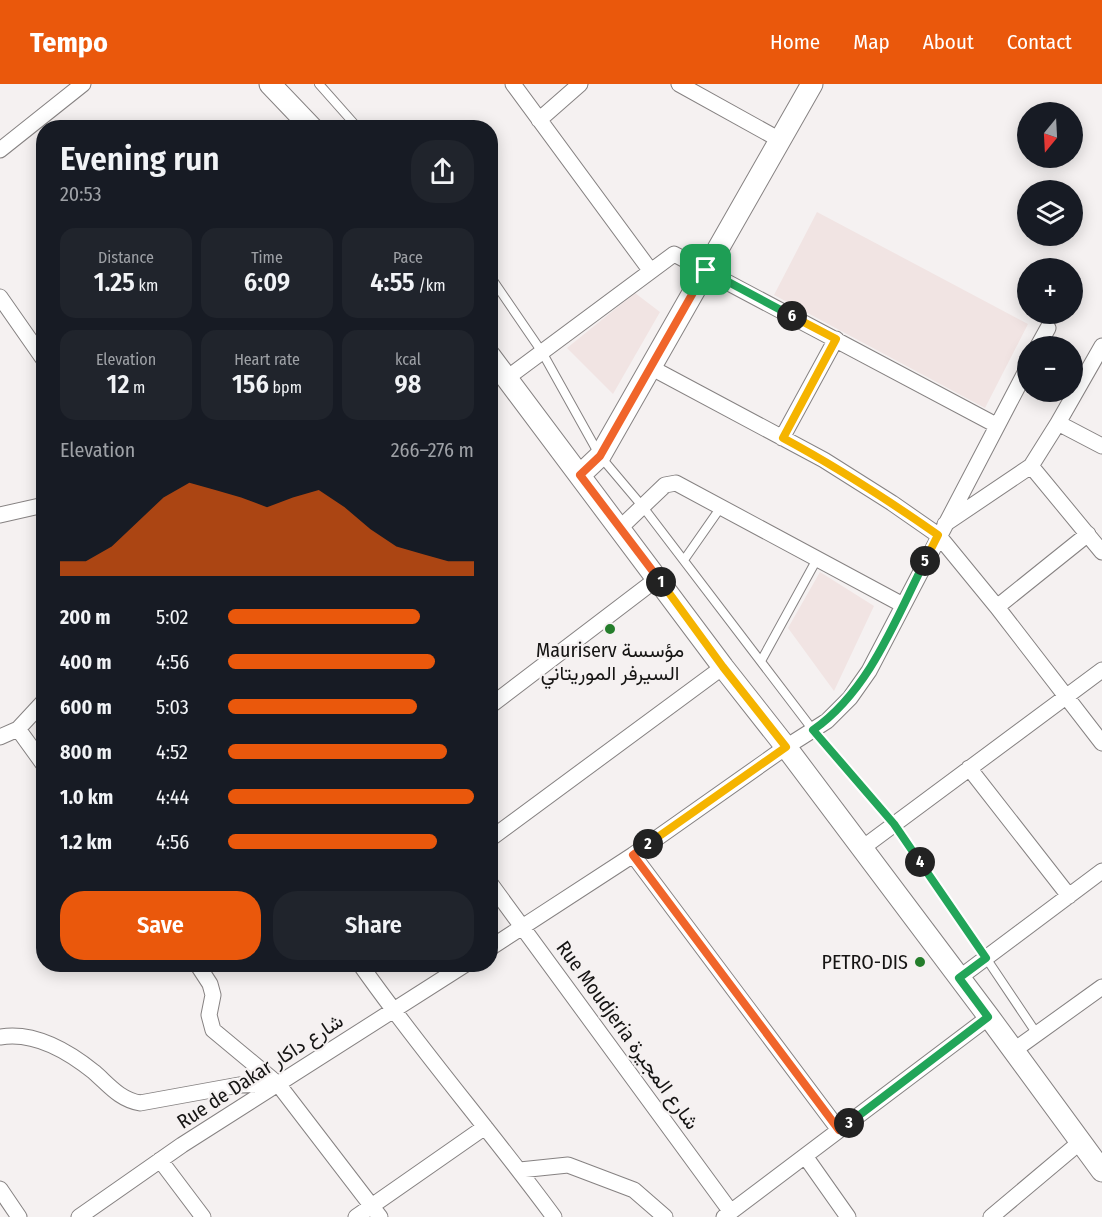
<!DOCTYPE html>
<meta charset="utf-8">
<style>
body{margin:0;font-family:"Fira Sans Condensed",Vazirmatn,sans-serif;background:#20242c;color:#f1f3f6;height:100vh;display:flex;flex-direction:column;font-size:22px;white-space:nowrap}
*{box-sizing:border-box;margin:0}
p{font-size:20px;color:#9ea1a6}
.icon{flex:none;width:33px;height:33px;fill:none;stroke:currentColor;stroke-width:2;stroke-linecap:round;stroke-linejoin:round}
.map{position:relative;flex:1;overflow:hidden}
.sheet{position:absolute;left:36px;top:36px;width:462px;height:852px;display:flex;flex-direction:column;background:#171b24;border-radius:24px;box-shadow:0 3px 15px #0003}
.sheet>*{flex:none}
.needle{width:39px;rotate:198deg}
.tools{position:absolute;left:1017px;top:18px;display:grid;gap:12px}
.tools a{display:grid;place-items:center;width:66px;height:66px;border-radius:50%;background:#171b24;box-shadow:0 3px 15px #0003;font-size:30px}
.pin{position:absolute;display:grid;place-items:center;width:51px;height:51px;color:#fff;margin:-26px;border-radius:12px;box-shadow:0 3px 9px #0006}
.km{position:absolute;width:30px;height:30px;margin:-15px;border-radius:50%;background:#222;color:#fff;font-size:16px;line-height:30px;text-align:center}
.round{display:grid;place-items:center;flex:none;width:63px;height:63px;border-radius:24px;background:#20242c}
.summary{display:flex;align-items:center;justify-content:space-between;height:102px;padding:0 24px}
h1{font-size:33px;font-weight:600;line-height:45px}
.metrics{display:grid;grid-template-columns:repeat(3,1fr);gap:9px;height:102px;padding:6px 24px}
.metrics div{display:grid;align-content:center;border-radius:15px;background:#20242c;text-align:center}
.metrics b{font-size:26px;font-weight:600}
.metrics small{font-size:16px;font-weight:400}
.metrics p{font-size:16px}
.chart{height:168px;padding:12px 24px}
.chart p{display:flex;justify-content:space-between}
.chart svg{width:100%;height:108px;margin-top:6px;fill:#ea580c;opacity:.7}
.primary-button{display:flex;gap:12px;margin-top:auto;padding:12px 24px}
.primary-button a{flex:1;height:69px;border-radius:24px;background:#ea580c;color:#fff;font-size:24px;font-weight:600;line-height:69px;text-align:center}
.primary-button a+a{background:#20242c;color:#f1f3f6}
ul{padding:0 24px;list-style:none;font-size:20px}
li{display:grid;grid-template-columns:96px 72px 1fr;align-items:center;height:45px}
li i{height:15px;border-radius:8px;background:#ea580c}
header{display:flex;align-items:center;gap:36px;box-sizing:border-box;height:84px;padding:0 30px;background:#ea580c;color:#fff}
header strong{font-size:28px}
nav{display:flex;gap:33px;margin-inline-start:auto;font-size:21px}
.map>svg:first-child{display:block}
.built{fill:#f1e4e3}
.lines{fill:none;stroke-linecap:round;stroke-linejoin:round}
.lane-casing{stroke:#868282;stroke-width:10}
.street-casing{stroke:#868282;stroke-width:17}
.secondary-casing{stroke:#868282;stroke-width:23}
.lane{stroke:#fff;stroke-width:8}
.street{stroke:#fff;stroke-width:15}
.secondary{stroke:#fff;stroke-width:21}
.split-1-casing{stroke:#fff;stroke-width:12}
.split-2-casing{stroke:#fff;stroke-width:12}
.split-3-casing{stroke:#fff;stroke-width:12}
.split-4-casing{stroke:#fff;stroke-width:12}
.split-5-casing{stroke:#fff;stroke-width:12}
.split-6-casing{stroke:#fff;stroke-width:12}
.split-7-casing{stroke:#fff;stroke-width:12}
.split-1{stroke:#f0652b;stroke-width:8}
.split-2{stroke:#f5b400;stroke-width:8}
.split-3{stroke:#f0652b;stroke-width:8}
.split-4{stroke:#22a559;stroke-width:8}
.split-5{stroke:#22a559;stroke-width:8}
.split-6{stroke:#f5b400;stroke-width:8}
.split-7{stroke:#22a559;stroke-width:8}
.poi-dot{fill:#247d2b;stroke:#f5f1f1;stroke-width:2}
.labels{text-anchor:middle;stroke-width:4.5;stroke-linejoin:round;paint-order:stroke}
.poi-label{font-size:20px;fill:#151413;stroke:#f5f1f1}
.street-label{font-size:20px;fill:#151413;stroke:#f5f1f1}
</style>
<header>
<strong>Tempo</strong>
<nav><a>Home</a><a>Map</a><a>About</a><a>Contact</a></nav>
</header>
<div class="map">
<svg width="1102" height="1133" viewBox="0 0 1102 1133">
<rect width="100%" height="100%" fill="#f5f1f1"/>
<path class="built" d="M817,128l211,112 -43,84 -211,-113z
M635,209l25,19 -47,82 -46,-46z
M820,488l54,34 -40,85 -46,-63z"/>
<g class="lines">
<defs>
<path id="lane" d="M319,0l39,44
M490,192l52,76 58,104 43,51 170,223 81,94 92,134 51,76
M684,476l37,-53
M761,577l56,-102"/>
<path id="street" d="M513,0l137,186
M679,0l101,56
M539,36l41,-36
M0,66l83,-66
M0,213l44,63
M1038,262l10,-18
M650,283l174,93 68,43 46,32 59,72 105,136
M507,294l167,-124 322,171
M1058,339l44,-77
M782,354l54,-99
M1031,382l71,86
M0,431l44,-10
M945,440l86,-58 27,-43 44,23
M620,444l45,-43 11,-2 227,122
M997,523l91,-73
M490,622l168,-128
M18,645l26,36
M0,653l18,-8 26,-28
M969,684l100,128
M490,755l233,-172
M861,765l241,-179
M633,771l206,275
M490,799l241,329
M490,864l143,-93 153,-108 41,-26 23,-23 19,-27 159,-304
M197,880l13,20 3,11 -4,20 4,15 65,54 102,133
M360,880c61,87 131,167 194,253
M959,894l143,-107
M0,953c35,-6 68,14 94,35 15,13 25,27 46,31l99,-18 39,-1
M1013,967l89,-64
M805,1072l43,61
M160,1076l43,57
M520,1086l48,-5 66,25 31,27
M0,1105l19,28
M79,1133l103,-72 284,-181
M356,1133l129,-90
M724,1133l265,-200
M991,1133l88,-74"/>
<path id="secondary" d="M270,0l42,44
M490,272l233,311 63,80 203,270 113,154
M580,391l20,-19 212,-372"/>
</defs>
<use href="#lane" class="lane-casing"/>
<use href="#street" class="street-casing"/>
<use href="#secondary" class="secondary-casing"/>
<use href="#lane" class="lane"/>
<use href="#street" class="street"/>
<use href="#secondary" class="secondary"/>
</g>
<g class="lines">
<defs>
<path id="split-1" d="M661,498l-81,-107 20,-19 106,-186"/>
<path id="split-2" d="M648,760l138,-97 -63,-80 -62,-85"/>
<path id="split-3" d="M648,760l-15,11 206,275 10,-7"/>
<path id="split-4" d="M849,1039l139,-106 -29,-39 27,-20 -66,-96"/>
<path id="split-5" d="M920,778l-26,-38 -81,-94c56,-39 82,-109 112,-169"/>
<path id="split-6" d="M792,232l44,23 -53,99c54,29 105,62 155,97l-13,26"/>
<path id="split-7" d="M706,186l86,46"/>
</defs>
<use href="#split-1" class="split-1-casing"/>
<use href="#split-2" class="split-2-casing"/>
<use href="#split-3" class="split-3-casing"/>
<use href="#split-4" class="split-4-casing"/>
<use href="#split-5" class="split-5-casing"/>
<use href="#split-6" class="split-6-casing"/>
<use href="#split-7" class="split-7-casing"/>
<use href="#split-1" class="split-1"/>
<use href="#split-2" class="split-2"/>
<use href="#split-3" class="split-3"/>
<use href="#split-4" class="split-4"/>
<use href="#split-5" class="split-5"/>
<use href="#split-6" class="split-6"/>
<use href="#split-7" class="split-7"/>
</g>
<g class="poi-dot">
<circle cx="610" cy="545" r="6"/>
<circle cx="920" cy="878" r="6"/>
</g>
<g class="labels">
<g class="poi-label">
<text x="610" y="573">Mauriserv مؤسسة<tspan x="610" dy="23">السيرفر الموريتاني</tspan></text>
<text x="908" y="885" text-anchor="end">PETRO-DIS</text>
</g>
<g class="street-label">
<text transform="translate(628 951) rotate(54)" y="7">Rue Moudjeria شارع المجيرة</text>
<text transform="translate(260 987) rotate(-33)" y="7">Rue de Dakar شارع داكار</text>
</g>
</g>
</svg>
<div class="tools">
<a><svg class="needle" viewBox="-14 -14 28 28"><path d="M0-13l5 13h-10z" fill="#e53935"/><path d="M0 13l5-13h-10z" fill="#9ea1a6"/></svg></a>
<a><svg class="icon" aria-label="layers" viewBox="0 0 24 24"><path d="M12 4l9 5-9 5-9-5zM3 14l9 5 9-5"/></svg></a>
<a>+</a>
<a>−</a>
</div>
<div class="pin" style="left:706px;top:186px;background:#1e9e55"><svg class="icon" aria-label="arrive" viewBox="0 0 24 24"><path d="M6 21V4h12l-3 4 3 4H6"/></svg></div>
<b class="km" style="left:661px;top:498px">1</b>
<b class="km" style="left:648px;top:760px">2</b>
<b class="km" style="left:849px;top:1039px">3</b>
<b class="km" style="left:920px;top:778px">4</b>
<b class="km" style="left:925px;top:477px">5</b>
<b class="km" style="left:792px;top:232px">6</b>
<section class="sheet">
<div class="summary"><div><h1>Evening run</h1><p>20:53</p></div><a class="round"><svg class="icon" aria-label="share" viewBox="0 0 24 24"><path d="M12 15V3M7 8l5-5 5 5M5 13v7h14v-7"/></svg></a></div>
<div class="metrics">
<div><p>Distance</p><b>1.25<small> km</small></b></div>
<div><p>Time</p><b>6:09</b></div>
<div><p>Pace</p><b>4:55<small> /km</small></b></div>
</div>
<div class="metrics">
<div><p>Elevation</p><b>12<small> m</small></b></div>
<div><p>Heart rate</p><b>156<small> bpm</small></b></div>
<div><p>kcal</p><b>98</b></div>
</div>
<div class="chart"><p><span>Elevation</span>266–276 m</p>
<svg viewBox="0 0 160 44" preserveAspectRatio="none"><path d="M0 44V38L10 38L20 32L30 22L40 12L50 6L60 9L70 12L80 16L90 12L100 9L110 16L120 25L130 32L140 35L150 38L160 38V44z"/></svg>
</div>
<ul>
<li><b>200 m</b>5:02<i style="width:78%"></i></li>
<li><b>400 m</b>4:56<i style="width:84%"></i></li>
<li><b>600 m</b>5:03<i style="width:77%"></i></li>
<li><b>800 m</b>4:52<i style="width:89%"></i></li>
<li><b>1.0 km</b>4:44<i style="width:100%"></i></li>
<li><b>1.2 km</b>4:56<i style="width:85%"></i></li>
</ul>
<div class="primary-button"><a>Save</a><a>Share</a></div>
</section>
</div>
